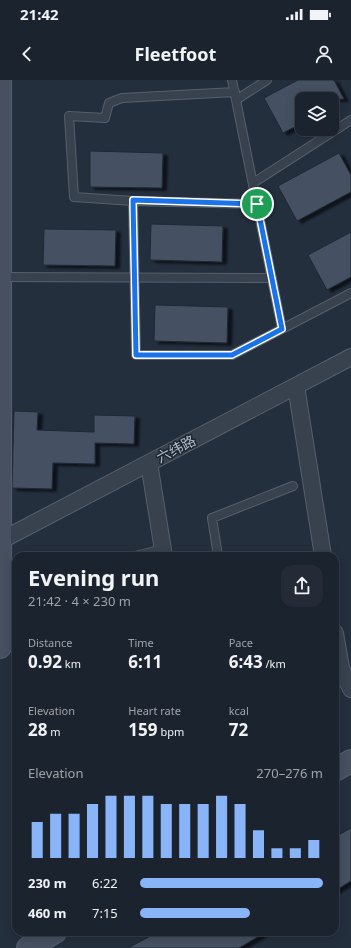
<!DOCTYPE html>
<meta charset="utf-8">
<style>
body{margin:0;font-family:"Noto Sans","Noto Sans SC",sans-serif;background:#242b36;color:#f1f3f6;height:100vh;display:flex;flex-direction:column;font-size:15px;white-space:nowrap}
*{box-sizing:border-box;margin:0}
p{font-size:13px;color:#a0a4aa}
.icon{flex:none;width:22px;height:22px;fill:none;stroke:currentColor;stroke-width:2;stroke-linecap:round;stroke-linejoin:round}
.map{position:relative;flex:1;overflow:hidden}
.panel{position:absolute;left:12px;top:472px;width:327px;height:384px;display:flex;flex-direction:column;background:#1b232e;border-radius:12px;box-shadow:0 2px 10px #0003,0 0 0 1px #39404a}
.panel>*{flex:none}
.fabs{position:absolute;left:295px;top:12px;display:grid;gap:8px}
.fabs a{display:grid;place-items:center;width:44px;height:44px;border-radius:8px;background:#1b232e;box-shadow:0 2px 10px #0003,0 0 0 1px #39404a;font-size:20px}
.pin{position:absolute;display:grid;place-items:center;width:34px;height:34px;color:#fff;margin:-17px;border:2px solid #fff;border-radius:50%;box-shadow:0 1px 4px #0007}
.round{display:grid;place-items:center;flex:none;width:42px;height:42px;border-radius:12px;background:#242b36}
.summary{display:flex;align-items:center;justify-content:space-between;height:68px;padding:0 16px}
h1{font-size:22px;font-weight:700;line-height:30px}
.figures{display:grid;grid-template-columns:repeat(3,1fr);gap:6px;height:68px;padding:4px 16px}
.figures div{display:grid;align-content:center}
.figures b{font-size:17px;font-weight:700}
.figures small{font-size:11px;font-weight:400}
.figures p{font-size:11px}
.chart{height:112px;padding:8px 16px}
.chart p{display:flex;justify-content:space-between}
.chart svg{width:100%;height:72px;margin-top:4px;stroke:#8ab4f8;stroke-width:6}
ul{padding:0 16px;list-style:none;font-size:13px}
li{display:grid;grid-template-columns:64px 48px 1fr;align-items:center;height:30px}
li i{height:10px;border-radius:5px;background:#8ab4f8}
.status{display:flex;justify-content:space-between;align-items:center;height:28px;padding:0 20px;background:#1b232e;direction:ltr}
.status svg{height:11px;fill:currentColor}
header{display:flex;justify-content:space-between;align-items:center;height:52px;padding:0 16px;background:#1b232e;font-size:18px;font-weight:700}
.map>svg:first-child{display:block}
.building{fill:#455162;stroke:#1f2835;filter:url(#shadow)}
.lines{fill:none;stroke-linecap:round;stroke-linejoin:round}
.service-casing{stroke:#565f6c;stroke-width:10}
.minor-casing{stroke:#565f6c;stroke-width:18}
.secondary-casing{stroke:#565f6c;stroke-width:24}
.service{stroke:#38414e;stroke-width:8}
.minor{stroke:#38414e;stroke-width:16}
.secondary{stroke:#465061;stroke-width:22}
.route-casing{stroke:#fff;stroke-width:8}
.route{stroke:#1a73e8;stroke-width:5}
.labels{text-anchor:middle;stroke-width:3;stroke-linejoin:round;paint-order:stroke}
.street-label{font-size:14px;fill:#b4bcc9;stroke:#1d2633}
</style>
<div class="status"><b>21:42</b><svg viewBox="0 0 49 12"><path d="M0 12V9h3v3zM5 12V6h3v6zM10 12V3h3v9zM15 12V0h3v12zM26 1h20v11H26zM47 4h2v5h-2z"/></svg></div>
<header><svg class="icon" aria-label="back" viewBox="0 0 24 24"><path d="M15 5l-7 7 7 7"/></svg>Fleetfoot<svg class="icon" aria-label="person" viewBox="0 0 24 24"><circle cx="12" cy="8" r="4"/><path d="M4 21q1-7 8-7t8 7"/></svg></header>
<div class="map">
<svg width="351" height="868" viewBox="0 0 351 868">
<defs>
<filter id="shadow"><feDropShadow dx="4.5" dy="2.5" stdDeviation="1" flood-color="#0009"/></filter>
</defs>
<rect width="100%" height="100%" fill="#242f3e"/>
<path class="building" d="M298,0h36l10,19h-42v24l-19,10 -19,-35z
M90,71l73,2 -1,35 -72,-1z
M339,73l12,22v17l-54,29 -19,-35z
M151,144l72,2 -1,36 -72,-2z
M44,149l72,1 -1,36 -72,-1z
M351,152v45l-24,13 -19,-35z
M155,225l73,2 -1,36 -73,-2z
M14,331l24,1 -1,18 57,2v-17l41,1 -1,28 -39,-1v21l-42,-1 -1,26 -40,-1z
M351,748v53l-16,10v-54z
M158,852h108l-27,16h-111z"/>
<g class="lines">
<defs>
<path id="service" d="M232,0l50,249
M235,12l-113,6 -13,5 -4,15 -36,-2 5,81 59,4 124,3
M236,20l31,-20
M253,103l98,-63
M133,121l3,154h96l119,-62
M1,197l271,1
M135,476l28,-7
M218,476l-6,-38 81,-32"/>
<path id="minor" d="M296,306l27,170
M149,383l15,93
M0,461l351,-184
M335,553l6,35 10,21"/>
<path id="secondary" d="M0,567v-567
M335,690l16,-9
M28,868l27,-16"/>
</defs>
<use href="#service" class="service-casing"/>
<use href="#minor" class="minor-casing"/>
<use href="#secondary" class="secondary-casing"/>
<use href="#service" class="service"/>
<use href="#minor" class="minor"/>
<use href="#secondary" class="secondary"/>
</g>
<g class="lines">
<defs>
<path id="route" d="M133,120l124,4 25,125 -50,26h-96z"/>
</defs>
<use href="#route" class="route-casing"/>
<use href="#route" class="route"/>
</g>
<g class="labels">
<g class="street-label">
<text transform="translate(176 369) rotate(-28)" y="5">六纬路</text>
</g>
</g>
</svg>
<div class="fabs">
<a><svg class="icon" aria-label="layers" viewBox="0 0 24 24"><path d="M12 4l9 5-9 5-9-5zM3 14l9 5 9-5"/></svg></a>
</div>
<div class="pin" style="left:257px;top:124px;background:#1e9e55"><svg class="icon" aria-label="arrive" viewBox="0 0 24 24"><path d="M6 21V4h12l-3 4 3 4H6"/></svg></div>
<section class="panel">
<div class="summary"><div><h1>Evening run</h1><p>21:42 · 4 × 230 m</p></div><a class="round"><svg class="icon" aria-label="share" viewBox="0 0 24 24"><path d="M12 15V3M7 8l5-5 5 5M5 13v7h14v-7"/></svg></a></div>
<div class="figures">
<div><p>Distance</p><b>0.92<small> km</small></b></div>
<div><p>Time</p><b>6:11</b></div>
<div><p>Pace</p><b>6:43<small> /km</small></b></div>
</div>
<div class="figures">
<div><p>Elevation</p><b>28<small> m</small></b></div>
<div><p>Heart rate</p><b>159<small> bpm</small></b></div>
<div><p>kcal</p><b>72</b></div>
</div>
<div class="chart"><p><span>Elevation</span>270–276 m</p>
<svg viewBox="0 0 160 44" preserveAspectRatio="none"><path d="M5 44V22M15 44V17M25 44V17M35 44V11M45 44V6M55 44V6M65 44V6M75 44V11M85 44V11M95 44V11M105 44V6M115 44V11M125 44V27M135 44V38M145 44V38M155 44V33"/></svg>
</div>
<ul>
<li><b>230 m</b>6:22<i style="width:100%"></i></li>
<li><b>460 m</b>7:15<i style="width:60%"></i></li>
</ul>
</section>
</div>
